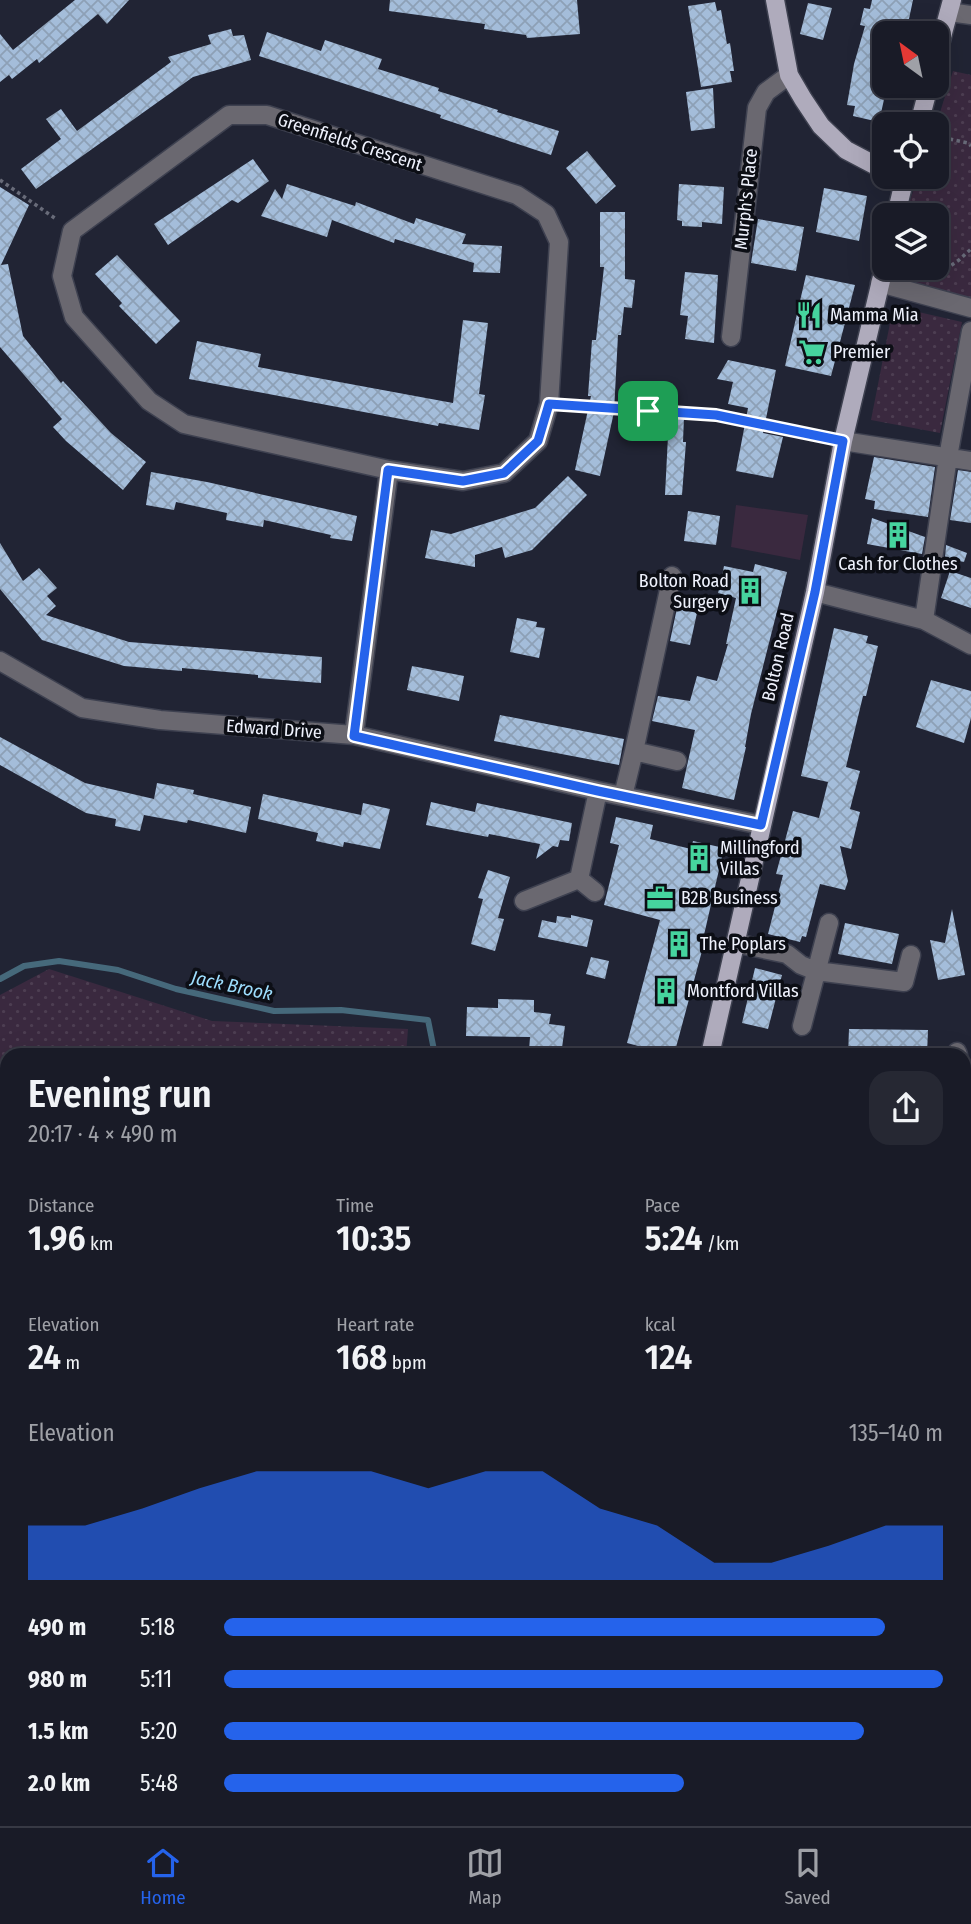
<!DOCTYPE html>
<meta charset="utf-8">
<style>
body{margin:0;font-family:"Fira Sans Condensed",sans-serif;background:#262833;color:#f1f3f6;height:100vh;display:flex;flex-direction:column;font-size:26px;white-space:nowrap}
*{box-sizing:border-box;margin:0}
p{font-size:23px;color:#9fa1a7}
.icon{flex:none;width:38px;height:38px;fill:none;stroke:currentColor;stroke-width:2;stroke-linecap:round;stroke-linejoin:round}
.map{position:relative;flex:1;overflow:hidden}
.sheet{position:absolute;left:0px;top:1048px;width:971px;height:779px;display:flex;flex-direction:column;background:#191b27;border-radius:21px 21px 0 0;box-shadow:0 7px 28px #0002,0 0 0 2px #373944}
.sheet>*{flex:none}
.needle{width:46px;rotate:327deg}
.buttons{position:absolute;left:872px;top:21px;display:grid;gap:14px}
.buttons a{display:grid;place-items:center;width:77px;height:77px;border-radius:14px;background:#191b27;box-shadow:0 7px 28px #0002,0 0 0 2px #373944;font-size:35px}
.pin{position:absolute;display:grid;place-items:center;width:60px;height:60px;color:#fff;margin:-30px;border-radius:14px;box-shadow:0 4px 10px #0006}
.round{display:grid;place-items:center;flex:none;width:74px;height:74px;border-radius:21px;background:#262833}
.summary{display:flex;align-items:center;justify-content:space-between;height:119px;padding:0 28px}
h1{font-size:38px;font-weight:600;line-height:52px}
.figures{display:grid;grid-template-columns:repeat(3,1fr);gap:10px;height:119px;padding:7px 28px}
.figures div{display:grid;align-content:center}
.figures b{font-size:35px;font-weight:600}
.figures small{font-size:19px;font-weight:400}
.figures p{font-size:19px}
.chart{height:196px;padding:14px 28px}
.chart p{display:flex;justify-content:space-between}
.chart svg{width:100%;height:126px;margin-top:7px;fill:#2563eb;opacity:.7}
ul{padding:0 28px;list-style:none;font-size:23px}
li{display:grid;grid-template-columns:112px 84px 1fr;align-items:center;height:52px}
li i{height:18px;border-radius:9px;background:#2563eb}
.menu{display:flex;justify-content:space-around;align-items:center;height:98px;border-top:2px solid #373944;background:#191b27;font-size:19px;color:#9fa1a7}
.menu a{display:grid;justify-items:center;gap:4px}
.menu .selected{color:#2563eb}
.map>svg:first-child{display:block}
.grass{fill:url(#grass-dots)}
.garden{fill:#3a293f}
.lines{fill:none;stroke-linecap:round;stroke-linejoin:round}
.stream{stroke:#46697b;stroke-width:6}
.building{fill:url(#building-cross-hatch)}
.minor-casing{stroke:#3e4150;stroke-width:21}
.major-casing{stroke:#3e4150;stroke-width:21}
.path{stroke:#686b79;stroke-width:3.5;stroke-dasharray:3.5 3.5;stroke-linecap:butt}
.minor{stroke:#6a6870;stroke-width:18}
.major{stroke:#afabbc;stroke-width:18}
.route-casing{stroke:#fff;stroke-width:14}
.route{stroke:#2563eb;stroke-width:9}
.labels{text-anchor:middle;stroke-width:7;stroke-linejoin:round;paint-order:stroke}
.street-label{font-size:18px;fill:#eff2fd;stroke:#0c0e15}
.poi-label{font-size:18px;fill:#eff2fd;stroke:#0c0e15;text-anchor:start}
.water-label{font-size:19px;font-style:italic;fill:#9ddefe;stroke:#0c0e15}
</style>
<div class="map">
<svg width="971" height="1826" viewBox="0 0 971 1826">
<defs>
<pattern id="grass-dots" width="8" height="8" patternUnits="userSpaceOnUse" patternTransform="scale(1.75)"><rect width="8" height="8" fill="#3a293f"/><path d="M2 2h.1M6 6h.1" fill="none" stroke="#4d3e52" stroke-width="1.8" stroke-linecap="round"/></pattern>
<pattern id="building-cross-hatch" width="8" height="8" patternUnits="userSpaceOnUse" patternTransform="scale(1.75)"><rect width="8" height="8" fill="#a4bdda"/><path d="M0 0l8 8M0 8l8-8" fill="none" stroke="#8da0b6"/></pattern>
</defs>
<rect width="100%" height="100%" fill="#212434"/>
<path class="grass" d="M953,71l18,4v233l-91,-25 6,-15h50v-53h-31l13,-38h18v-52z
M901,308l61,14 -22,111 -69,-13 20,-102z
M49,969l163,52 196,8 -2,26h-399v213l-7,-3v-270z"/>
<path class="garden" d="M736,505l72,10 -8,45 -69,-13z"/>
<g class="lines">
<path class="stream" d="M0,979l24,-13 35,-5 59,9 58,19 98,22 67,-1 87,10 7,35
M271,1822l42,-2"/>
</g>
<path class="building" d="M75,0h54l-22,24 -9,-10 -59,49 -2,-4 -25,20 -3,-4 -9,7v-48l13,16z
M390,0h187l3,34 -53,4 -1,-3 -42,-6 1,-5 -96,-13z
M872,0h41l-7,33h-22v53h3l-8,36 -26,-6 2,-10 -8,-1 7,-41 11,-38 -5,-1 4,-17 6,1z
M715,2l2,9 4,-1 6,34 3,-1 4,28h-4l2,11 -31,5 -13,-81z
M808,3l24,5 -9,32 -23,-6z
M231,29l2,7 11,-1 7,25 -58,17 -157,112 -15,-20 40,-30 -15,-20 15,-10 16,22 94,-69 -3,-5 43,-13 -3,-9z
M267,32l54,19 4,-11 57,19 -4,10 61,19 -1,3 60,19 -1,2 62,19 -8,24 -111,-37 1,-3 -182,-59z
M713,88l2,40 -24,3 -5,-39z
M587,151l29,35 -20,18 -30,-36z
M253,159l16,22 -31,22 -6,-3 -64,45 -14,-21z
M287,184l68,22 1,-4 58,22 2,-6 50,16 -4,10 40,2 -2,27 -27,-1 1,-9 -79,-24 -1,4 -62,-23 -5,17 -66,-21 14,-27 7,10z
M679,184l45,3 -2,37 -20,-2v5l-20,-1v-5l-5,-1z
M0,187l29,18 -28,60 7,-1 15,72 38,47 2,-2 48,52 35,29 -23,28 -57,-49 -13,-14 9,-8 -62,-72z
M824,188l43,8 -8,45 -43,-9z
M600,212h25v67l10,1 -3,28 -8,-1 -3,28h-3l-4,77 -14,64 -25,-6 16,-74h-3l4,-56h4l8,-73h-4z
M758,219l46,8 -8,44 -45,-8z
M117,255l63,66 -24,23 -37,-38 3,-3 -27,-29z
M685,272l33,3 -4,68 -29,-4 3,-23 -8,-1z
M806,275l49,10 -24,91 -46,-10z
M463,320l25,3 -9,71 6,1 -6,35 -40,-7 -1,3 -249,-47 8,-38 64,13 -3,13 195,36z
M728,360l48,10 -13,63 20,4 -10,41 -37,-7 12,-63 -20,-4 5,-22 -16,-3z
M669,416l15,1 -1,25h3l-4,53h-17z
M874,457l61,10 -7,50 -54,-8 1,-8 -10,-2z
M958,470l13,2v51l-21,-3z
M151,472l56,10 150,34 -5,25 -22,-3 1,-3 -67,-15 -1,7 -37,-7 1,-7 -51,-11 -2,8 -28,-5z
M568,476l19,19 -55,55 -27,8 -3,-11 -27,8v12l-50,-9 6,-28 20,4 84,-26z
M688,511l32,5 -4,29 -32,-4z
M872,518l53,19 -3,17 -55,-10z
M0,543l23,38 16,-13 18,20 -10,8 9,10 -10,9 83,27 193,15 -1,26 -63,-5v-3l-76,-7v3l-58,-5 -82,-26 -42,-51z
M946,545l21,8 -3,9 -19,-4z
M755,564l32,8 -36,142 -6,33h1l-12,53 -52,-12 13,-58 -43,-9 6,-25 32,5 7,-25 20,5 11,-37h-2l10,-46 -18,-5 6,-27 29,6z
M950,571l21,7v30l-30,-10z
M677,608l20,5 -7,32 -20,-4z
M517,618l20,4 -1,5 9,1 -6,30 -29,-6z
M834,628l34,8 -2,7 12,3 -12,50h-3l-17,71 14,4 -10,38 10,3 -9,37 -11,-3 8,35 -3,9 -25,-6 -14,53 -4,-1 -2,6 -32,-8 15,-59 -7,-1 17,-63 26,7 9,-36 -27,-6z
M412,666l52,10 -5,25 -52,-11z
M931,680l40,11v27l-7,25 -48,-16z
M500,715l124,24 -5,26 -125,-24z
M0,737l85,46 69,16 3,-16 37,7 -1,4 58,13 -5,26 -58,-13 -1,3 -43,-8 -4,16 -25,-5 1,-7 -30,-6 -86,-48z
M263,794l98,21 2,-12 27,6 -10,40 -36,-7 -1,5 -27,-6 2,-8 -60,-14z
M431,802l44,10 2,-9 95,20 -3,18 -9,-1 -2,7 -5,-1 -17,13 4,-15 -51,-10 -1,3 -62,-12z
M616,817l37,8 -3,14 41,10 2,-8 31,7 -20,87 2,1 -32,119h-30l2,-7 -19,-5 33,-123 -56,-15 15,-60 -9,-2z
M488,870l22,7 -12,41 6,1 -9,32 -24,-7 12,-45 -5,-1z
M952,909l13,66 -27,5 -8,-40 15,3z
M571,915l22,5 -6,27 -49,-10 4,-17 14,3 1,-7 14,2z
M845,923l54,11 -7,30 -54,-10z
M591,957l18,4 -4,18 -19,-5z
M755,968l27,7 -14,54 -26,-6z
M498,999l36,1v12l17,2 -2,10 16,2 -4,29 -32,-4 1,-14 -64,-1 1,-29 31,1z
M849,1029l79,1 -1,25h-79z"/>
<g class="lines">
<defs>
<path id="minor" d="M949,12l22,3
M229,115h38l250,80 29,19 13,28 -10,162 -11,37 -34,32 -41,8 -74,-11 -205,-46 -35,-23 -75,-84 -12,-41 10,-45z
M880,283l91,25
M731,337l26,-229 9,-16 23,-17
M843,441l128,20
M815,592l109,28 47,25
M924,620l24,-163 23,-126
M0,661l82,47 78,12 194,15 244,56 163,34
M354,735l35,-265
M634,751l38,-175
M623,796l11,-45 43,10
M579,879l16,13
M524,901l55,-22 19,-88
M735,943l52,11 14,11 15,6 88,11 7,-27
M802,1026l27,-103
M957,1052l1,3
M964,1139l2,23
M964,1194l7,16
M964,1280l7,-8
M0,1428l7,4
M964,1530l7,18
M970,1570l1,-1
M964,1668h7
M964,1693l7,60
M0,1701l7,-2
M0,1811l7,-3
M538,1826h7
M789,1826l43,-5 1,5"/>
<path id="major" d="M775,0l14,75 14,24 18,27 25,24 38,20
M936,59l16,-59
M919,124l10,-38
M896,215l9,-38
M710,1055l105,-463 28,-151 41,-173
M0,1569l7,3
M177,1820l1,6
M692,1820l1,6"/>
</defs>
<use href="#minor" class="minor-casing"/>
<use href="#major" class="major-casing"/>
<path class="path" d="M936,136l32,7 3,3
M0,180l56,39
M934,277l25,-17 12,-11
M568,405l148,10 107,22
M0,1265l7,3
M0,1525l7,3
M506,1820l1,6"/>
<use href="#minor" class="minor"/>
<use href="#major" class="major"/>
</g>
<g class="lines">
<defs>
<path id="route" d="M549,404l167,11 127,26 -28,151 -54,233 -163,-34 -244,-55 34,-266 75,11 41,-8 34,-32z"/>
</defs>
<use href="#route" class="route-casing"/>
<use href="#route" class="route"/>
</g>
<defs>
<symbol id="restaurant-bare" viewBox="-9 -9 18 18"><path d="M-5-6h1v4h1v-4h1v4h1v-4h1v5L-1.5 .5V6h-2V.5L-5-1ZM5-6V6H3V1.5H1.5Q1.5-4 5-6Z" fill="#46d49e" stroke="#0c0e15" stroke-width="2.5" paint-order="stroke"/></symbol>
<symbol id="supermarket-bare" viewBox="-9 -9 18 18"><path d="M-6-5.5h2.5l.6 2H6L4.5 2H-2.5L-4.4-4H-6ZM-1.5 3.2a1.3 1.3 0 1 0 .1 0ZM3 3.2a1.3 1.3 0 1 0 .1 0Z" fill="#46d49e" stroke="#0c0e15" stroke-width="2.5" paint-order="stroke"/></symbol>
<symbol id="building-bare" viewBox="-9 -9 18 18"><path d="M-4-6H4V6H1V3H-1V6H-4ZM-2.5-4.3h1.7v1.8h-1.7ZM.8-4.3h1.7v1.8H.8ZM-2.5-1h1.7V.8h-1.7ZM.8-1h1.7V.8H.8Z" fill="#46d49e" stroke="#0c0e15" stroke-width="2.5" paint-order="stroke"/></symbol>
<symbol id="office-bare" viewBox="-9 -9 18 18"><path d="M-6-3h4V-5.5h4V-3h4V5H-6ZM-1-4.5V-3h2v-1.5ZM-6 0V1H6V0Z" fill="#46d49e" stroke="#0c0e15" stroke-width="2.5" paint-order="stroke"/></symbol>
</defs>
<g fill-rule="evenodd">
<use href="#restaurant-bare" x="790" y="296" width="38" height="38"/>
<use href="#supermarket-bare" x="793" y="333" width="38" height="38"/>
<use href="#building-bare" x="879" y="516" width="38" height="38"/>
<use href="#building-bare" x="731" y="572" width="38" height="38"/>
<use href="#building-bare" x="680" y="839" width="38" height="38"/>
<use href="#office-bare" x="641" y="879" width="38" height="38"/>
<use href="#building-bare" x="660" y="925" width="38" height="38"/>
<use href="#building-bare" x="647" y="972" width="38" height="38"/>
</g>
<g class="labels">
<g class="street-label">
<text transform="translate(350 142) rotate(18)" y="6">Greenfields Crescent</text>
<text transform="translate(746 199) rotate(-84)" y="6">Murph's Place</text>
<text transform="translate(778 657) rotate(-77)" y="6">Bolton Road</text>
<text transform="translate(274 729) rotate(4)" y="6">Edward Drive</text>
</g>
<g class="poi-label">
<text x="830" y="321">Mamma Mia</text>
<text x="833" y="358">Premier</text>
<text x="898" y="570" text-anchor="middle">Cash for Clothes</text>
<text x="729" y="587" text-anchor="end">Bolton Road<tspan x="729" dy="21">Surgery</tspan></text>
<text x="720" y="854">Millingford<tspan x="720" dy="21">Villas</tspan></text>
<text x="681" y="904">B2B Business</text>
<text x="700" y="950">The Poplars</text>
<text x="687" y="997">Montford Villas</text>
</g>
<g class="water-label">
<text transform="translate(232 985) rotate(12)" y="7">Jack Brook</text>
</g>
</g>
</svg>
<div class="buttons">
<a><svg class="needle" viewBox="-14 -14 28 28"><path d="M0-13l5 13h-10z" fill="#e53935"/><path d="M0 13l5-13h-10z" fill="#9fa1a7"/></svg></a>
<a><svg class="icon" aria-label="locate" viewBox="0 0 24 24"><circle cx="12" cy="12" r="6"/><path d="M12 2v4M12 18v4M2 12h4M18 12h4"/></svg></a>
<a><svg class="icon" aria-label="layers" viewBox="0 0 24 24"><path d="M12 4l9 5-9 5-9-5zM3 14l9 5 9-5"/></svg></a>
</div>
<div class="pin" style="left:648px;top:411px;background:#1e9e55"><svg class="icon" aria-label="arrive" viewBox="0 0 24 24"><path d="M6 21V4h12l-3 4 3 4H6"/></svg></div>
<section class="sheet">
<div class="summary"><div><h1>Evening run</h1><p>20:17 · 4 × 490 m</p></div><a class="round"><svg class="icon" aria-label="share" viewBox="0 0 24 24"><path d="M12 15V3M7 8l5-5 5 5M5 13v7h14v-7"/></svg></a></div>
<div class="figures">
<div><p>Distance</p><b>1.96<small> km</small></b></div>
<div><p>Time</p><b>10:35</b></div>
<div><p>Pace</p><b>5:24<small> /km</small></b></div>
</div>
<div class="figures">
<div><p>Elevation</p><b>24<small> m</small></b></div>
<div><p>Heart rate</p><b>168<small> bpm</small></b></div>
<div><p>kcal</p><b>124</b></div>
</div>
<div class="chart"><p><span>Elevation</span>135–140 m</p>
<svg viewBox="0 0 160 44" preserveAspectRatio="none"><path d="M0 44V25L10 25L20 19L30 12L40 6L50 6L60 6L70 12L80 6L90 6L100 19L110 25L120 38L130 38L140 32L150 25L160 25V44z"/></svg>
</div>
<ul>
<li><b>490 m</b>5:18<i style="width:92%"></i></li>
<li><b>980 m</b>5:11<i style="width:100%"></i></li>
<li><b>1.5 km</b>5:20<i style="width:89%"></i></li>
<li><b>2.0 km</b>5:48<i style="width:64%"></i></li>
</ul>
</section>
</div>
<nav class="menu">
<a class="selected"><svg class="icon" aria-label="home" viewBox="0 0 24 24"><path d="M3 11l9-7 9 7M6 9v11h12V9"/></svg>Home</a>
<a><svg class="icon" aria-label="map" viewBox="0 0 24 24"><path d="M3 6l6-2 6 2 6-2v14l-6 2-6-2-6 2zM9 4v14M15 6v14"/></svg>Map</a>
<a><svg class="icon" aria-label="saved" viewBox="0 0 24 24"><path d="M7 4h10v16l-5-4-5 4z"/></svg>Saved</a>
</nav>
